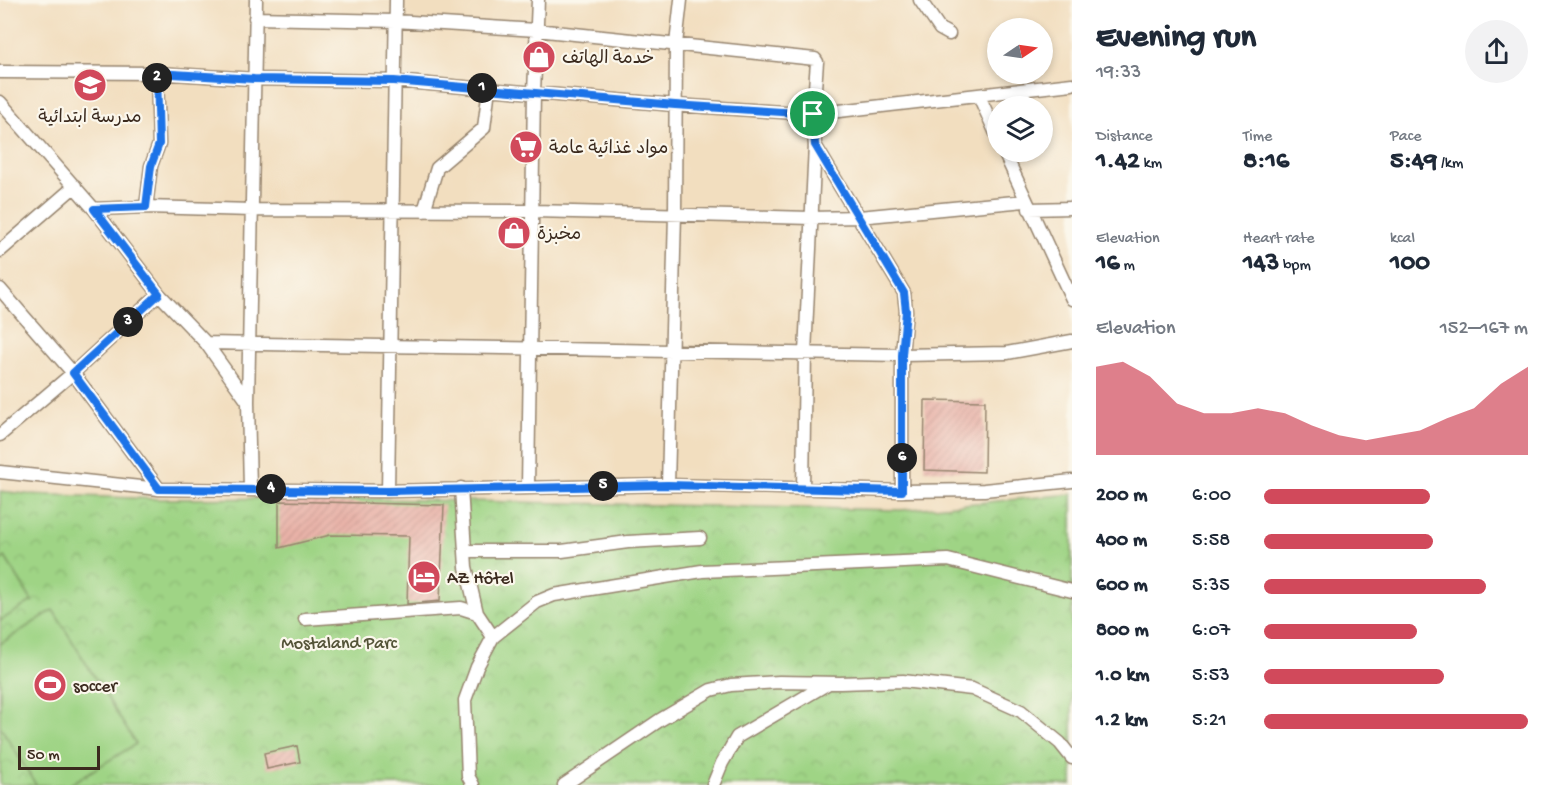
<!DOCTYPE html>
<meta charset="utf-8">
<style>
body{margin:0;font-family:"Gochi Hand","Playpen Sans Arabic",sans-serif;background:#f2f2f3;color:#1f2937;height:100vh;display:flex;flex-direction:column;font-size:22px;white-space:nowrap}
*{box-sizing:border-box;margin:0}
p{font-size:20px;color:#747a83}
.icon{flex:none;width:33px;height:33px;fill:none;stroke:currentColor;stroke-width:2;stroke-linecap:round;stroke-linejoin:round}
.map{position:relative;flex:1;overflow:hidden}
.sheet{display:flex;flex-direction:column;background:#fff;width:480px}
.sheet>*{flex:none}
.needle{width:39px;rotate:77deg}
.buttons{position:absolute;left:987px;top:18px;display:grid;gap:12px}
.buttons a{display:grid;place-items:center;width:66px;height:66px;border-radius:50%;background:#fff;box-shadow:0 3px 9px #0003;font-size:30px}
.scale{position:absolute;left:18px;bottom:15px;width:82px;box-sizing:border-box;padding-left:6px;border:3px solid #3b2a1e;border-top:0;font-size:16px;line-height:21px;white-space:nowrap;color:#3b2a1e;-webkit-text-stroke:4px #fbf7ec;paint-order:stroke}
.pin{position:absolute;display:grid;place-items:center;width:51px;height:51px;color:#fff;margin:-26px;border:3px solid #fff;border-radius:50%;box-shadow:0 2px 6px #0007}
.km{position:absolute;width:30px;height:30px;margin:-15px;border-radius:50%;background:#222;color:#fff;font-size:16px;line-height:30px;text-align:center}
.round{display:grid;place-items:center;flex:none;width:63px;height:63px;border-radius:32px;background:#f2f2f3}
.summary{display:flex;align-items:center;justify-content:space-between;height:102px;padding:0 24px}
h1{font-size:33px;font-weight:700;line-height:45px}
.figures{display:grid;grid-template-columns:repeat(3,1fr);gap:9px;height:102px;padding:6px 24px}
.figures div{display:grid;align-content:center}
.figures b{font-size:26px;font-weight:700}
.figures small{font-size:16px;font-weight:400}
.figures p{font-size:16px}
.chart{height:168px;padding:12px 24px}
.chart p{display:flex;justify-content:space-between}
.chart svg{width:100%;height:108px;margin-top:6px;fill:#d1495b;opacity:.7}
ul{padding:0 24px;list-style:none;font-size:20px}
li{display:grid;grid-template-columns:96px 72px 1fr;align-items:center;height:45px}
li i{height:15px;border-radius:8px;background:#d1495b}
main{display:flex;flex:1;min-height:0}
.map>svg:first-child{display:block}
.park{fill:url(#park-crowns);stroke:#6d7f52;stroke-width:1.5}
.pitch{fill:#9fd485;stroke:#6d7f52;stroke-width:1.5}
.building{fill:url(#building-hatch)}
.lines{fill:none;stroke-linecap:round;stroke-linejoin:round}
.minor-casing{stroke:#96846e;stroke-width:15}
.minor{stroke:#fff;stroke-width:12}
.route-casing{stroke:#fff;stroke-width:12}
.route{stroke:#1a73e8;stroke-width:8}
.labels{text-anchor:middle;stroke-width:4.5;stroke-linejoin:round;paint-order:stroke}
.poi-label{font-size:18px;fill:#3b2a1e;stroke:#fbf7ec;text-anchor:start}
.park-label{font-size:18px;fill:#545438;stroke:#fbf7ec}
</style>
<main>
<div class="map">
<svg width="1072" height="785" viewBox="0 0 1072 785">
<defs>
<pattern id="park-crowns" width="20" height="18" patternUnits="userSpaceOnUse" patternTransform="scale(1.5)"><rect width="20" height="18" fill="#9fd485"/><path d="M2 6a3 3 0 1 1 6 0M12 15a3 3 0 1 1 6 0" fill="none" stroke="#8ab672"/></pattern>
<pattern id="building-hatch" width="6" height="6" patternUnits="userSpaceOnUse" patternTransform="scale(1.5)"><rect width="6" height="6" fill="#e9b2a8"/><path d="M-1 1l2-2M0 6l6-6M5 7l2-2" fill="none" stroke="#c99990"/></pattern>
</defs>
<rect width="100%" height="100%" fill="#fbf7ec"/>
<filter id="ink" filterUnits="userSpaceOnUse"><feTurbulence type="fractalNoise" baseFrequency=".0167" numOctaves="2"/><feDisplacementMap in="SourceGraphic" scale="12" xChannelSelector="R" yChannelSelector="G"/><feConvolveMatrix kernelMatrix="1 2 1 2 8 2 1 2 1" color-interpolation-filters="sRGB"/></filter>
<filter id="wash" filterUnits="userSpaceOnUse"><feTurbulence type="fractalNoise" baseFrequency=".008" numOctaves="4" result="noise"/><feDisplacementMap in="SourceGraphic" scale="24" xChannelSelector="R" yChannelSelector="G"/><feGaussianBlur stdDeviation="1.35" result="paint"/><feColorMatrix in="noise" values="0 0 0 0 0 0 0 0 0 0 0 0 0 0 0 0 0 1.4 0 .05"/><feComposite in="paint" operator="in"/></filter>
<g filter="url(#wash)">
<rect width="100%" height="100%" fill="#f2debf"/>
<path class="park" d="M0,491l27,3 134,5 164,-1 576,12 171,-16v291h-1072z"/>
<path class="pitch" d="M5,557l27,44 -32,20v-60z
M53,610l83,134 -67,41h-33l-36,-59v-82z"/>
<g id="blocks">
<path class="building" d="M925,400l60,1 -1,71 -60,-2z
M279,501l165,4 -4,96 -33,3 2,-68 -79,-1 -51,13z
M297,746l3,16 -33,7 -3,-16z"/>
</g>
</g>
<g filter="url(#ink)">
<use href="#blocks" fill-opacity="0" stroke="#96846e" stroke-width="1.5"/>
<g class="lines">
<defs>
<path id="minor" d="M920,0l20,29 9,5
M255,18l140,3 141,9 279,29 2,3 -4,52 2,31 -10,208 -2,136
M0,72l157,1 97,6 140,2 281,24 138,9 259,-30
M979,96l19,42
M0,102l94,107 65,85 47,49 42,59
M815,145l89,148 2,18 -4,44v136
M1004,152l68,147
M146,207l5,-41 8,-22 -2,-71
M94,209l52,-2 106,3 282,1 277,7 48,-1 166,-16
M1029,209l43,-1
M424,211l13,-43 47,-40 5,-40
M0,251l75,-65
M0,289l73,84 86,116
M206,343l696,12 105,-2 65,-12
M0,435l73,-62 86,-79
M0,472l159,17 229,2 280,-6 234,6 82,-1 88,-9
M668,485l7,-271 1,-170 5,-44
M528,487l6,-395 4,-92
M461,488l5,79 11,46 16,24
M250,489l-2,-87 8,-402
M388,491l8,-491
M465,551h97l66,-9 72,-4
M305,619l156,-11 16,5
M473,785l-5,-9 -3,-76 12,-33 16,-30 44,-35 17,-7 148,-24 246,-11 124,31
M564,785l96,-65 51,-30 20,-5 48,-3 61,1 63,-2 69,8 49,22 39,32 12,15
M713,785l9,-22 15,-26 90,-53"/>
</defs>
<use href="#minor" class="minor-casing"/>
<use href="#minor" class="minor"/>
</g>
</g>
<g class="lines" filter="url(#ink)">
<defs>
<path id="route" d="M157,73l97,6 140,2 281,24 138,9 2,31 89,148 2,18 -4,44v136l-234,-6 -280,6 -229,-2 -86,-116 86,-79 -65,-85 52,-2 5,-41 8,-22z"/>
</defs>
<use href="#route" class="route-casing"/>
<use href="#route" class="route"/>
</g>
<defs>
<symbol id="shop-disc" viewBox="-11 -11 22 22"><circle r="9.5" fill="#d1495b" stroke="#fbf7ec"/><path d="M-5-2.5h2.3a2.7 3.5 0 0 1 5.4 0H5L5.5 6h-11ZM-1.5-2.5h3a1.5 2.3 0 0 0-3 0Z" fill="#fff"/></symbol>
<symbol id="school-disc" viewBox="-11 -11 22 22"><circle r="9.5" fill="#d1495b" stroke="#fbf7ec"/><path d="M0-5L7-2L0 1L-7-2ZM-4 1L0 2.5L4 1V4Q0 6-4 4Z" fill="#fff"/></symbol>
<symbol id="supermarket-disc" viewBox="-11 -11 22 22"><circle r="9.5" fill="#d1495b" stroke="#fbf7ec"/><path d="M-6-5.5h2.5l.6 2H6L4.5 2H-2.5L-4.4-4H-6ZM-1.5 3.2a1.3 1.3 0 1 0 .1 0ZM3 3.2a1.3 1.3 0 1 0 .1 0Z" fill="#fff"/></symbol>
<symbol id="hotel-disc" viewBox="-11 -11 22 22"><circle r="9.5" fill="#d1495b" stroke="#fbf7ec"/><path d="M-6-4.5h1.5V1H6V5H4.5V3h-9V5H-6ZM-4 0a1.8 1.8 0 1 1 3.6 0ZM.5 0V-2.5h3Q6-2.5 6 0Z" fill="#fff"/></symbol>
<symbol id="stadium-disc" viewBox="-11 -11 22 22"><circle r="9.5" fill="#d1495b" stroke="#fbf7ec"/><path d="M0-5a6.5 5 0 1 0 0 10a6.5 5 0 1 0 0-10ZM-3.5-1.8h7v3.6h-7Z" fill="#fff"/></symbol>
</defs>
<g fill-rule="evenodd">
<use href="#shop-disc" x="520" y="38" width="38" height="38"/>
<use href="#school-disc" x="71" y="66" width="38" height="38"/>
<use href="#supermarket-disc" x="507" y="128" width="38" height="38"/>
<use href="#shop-disc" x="495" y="214" width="38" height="38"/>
<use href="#hotel-disc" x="405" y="558" width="38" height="38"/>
<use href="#stadium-disc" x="31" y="666" width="38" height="38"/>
</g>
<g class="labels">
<g class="poi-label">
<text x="562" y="63">خدمة الهاتف</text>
<text x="90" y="122" text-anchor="middle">مدرسة ابتدائية</text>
<text x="549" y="153">مواد غذائية عامة</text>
<text x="537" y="239">مخبزة</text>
<text x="447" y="583">AZ Hôtel</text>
<text x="73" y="691">soccer</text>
</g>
<g class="park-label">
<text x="339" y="648">Mostaland Parc</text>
</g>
</g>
</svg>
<div class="buttons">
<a><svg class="needle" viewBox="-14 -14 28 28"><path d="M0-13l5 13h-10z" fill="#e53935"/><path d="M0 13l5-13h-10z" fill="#747a83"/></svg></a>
<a><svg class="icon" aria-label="layers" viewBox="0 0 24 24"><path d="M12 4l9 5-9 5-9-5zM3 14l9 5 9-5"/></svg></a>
</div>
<div class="scale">50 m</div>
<div class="pin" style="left:813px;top:114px;background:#1e9e55"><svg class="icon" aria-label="arrive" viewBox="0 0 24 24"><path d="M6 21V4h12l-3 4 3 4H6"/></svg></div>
<b class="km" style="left:482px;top:88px">1</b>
<b class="km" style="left:157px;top:78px">2</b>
<b class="km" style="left:128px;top:322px">3</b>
<b class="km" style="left:271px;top:489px">4</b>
<b class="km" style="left:603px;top:486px">5</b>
<b class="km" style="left:902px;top:458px">6</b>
</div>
<section class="sheet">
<div class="summary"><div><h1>Evening run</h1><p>19:33</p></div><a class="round"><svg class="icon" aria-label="share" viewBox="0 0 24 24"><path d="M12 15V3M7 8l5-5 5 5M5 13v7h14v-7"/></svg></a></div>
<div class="figures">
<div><p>Distance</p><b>1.42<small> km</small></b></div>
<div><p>Time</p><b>8:16</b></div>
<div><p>Pace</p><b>5:49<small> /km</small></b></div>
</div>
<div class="figures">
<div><p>Elevation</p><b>16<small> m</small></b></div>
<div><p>Heart rate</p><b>143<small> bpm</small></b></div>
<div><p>kcal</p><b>100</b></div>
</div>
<div class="chart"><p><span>Elevation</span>152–167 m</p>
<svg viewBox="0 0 160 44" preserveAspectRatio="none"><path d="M0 44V8L10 6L20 12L30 23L40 27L50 27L60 25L70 27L80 32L90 36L100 38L110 36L120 34L130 29L140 25L150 15L160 8V44z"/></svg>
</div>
<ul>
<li><b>200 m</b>6:00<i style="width:63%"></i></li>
<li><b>400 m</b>5:58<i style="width:64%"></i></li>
<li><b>600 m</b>5:35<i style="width:84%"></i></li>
<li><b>800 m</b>6:07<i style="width:58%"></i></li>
<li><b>1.0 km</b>5:53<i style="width:68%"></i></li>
<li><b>1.2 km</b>5:21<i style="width:100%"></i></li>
</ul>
</section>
</main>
